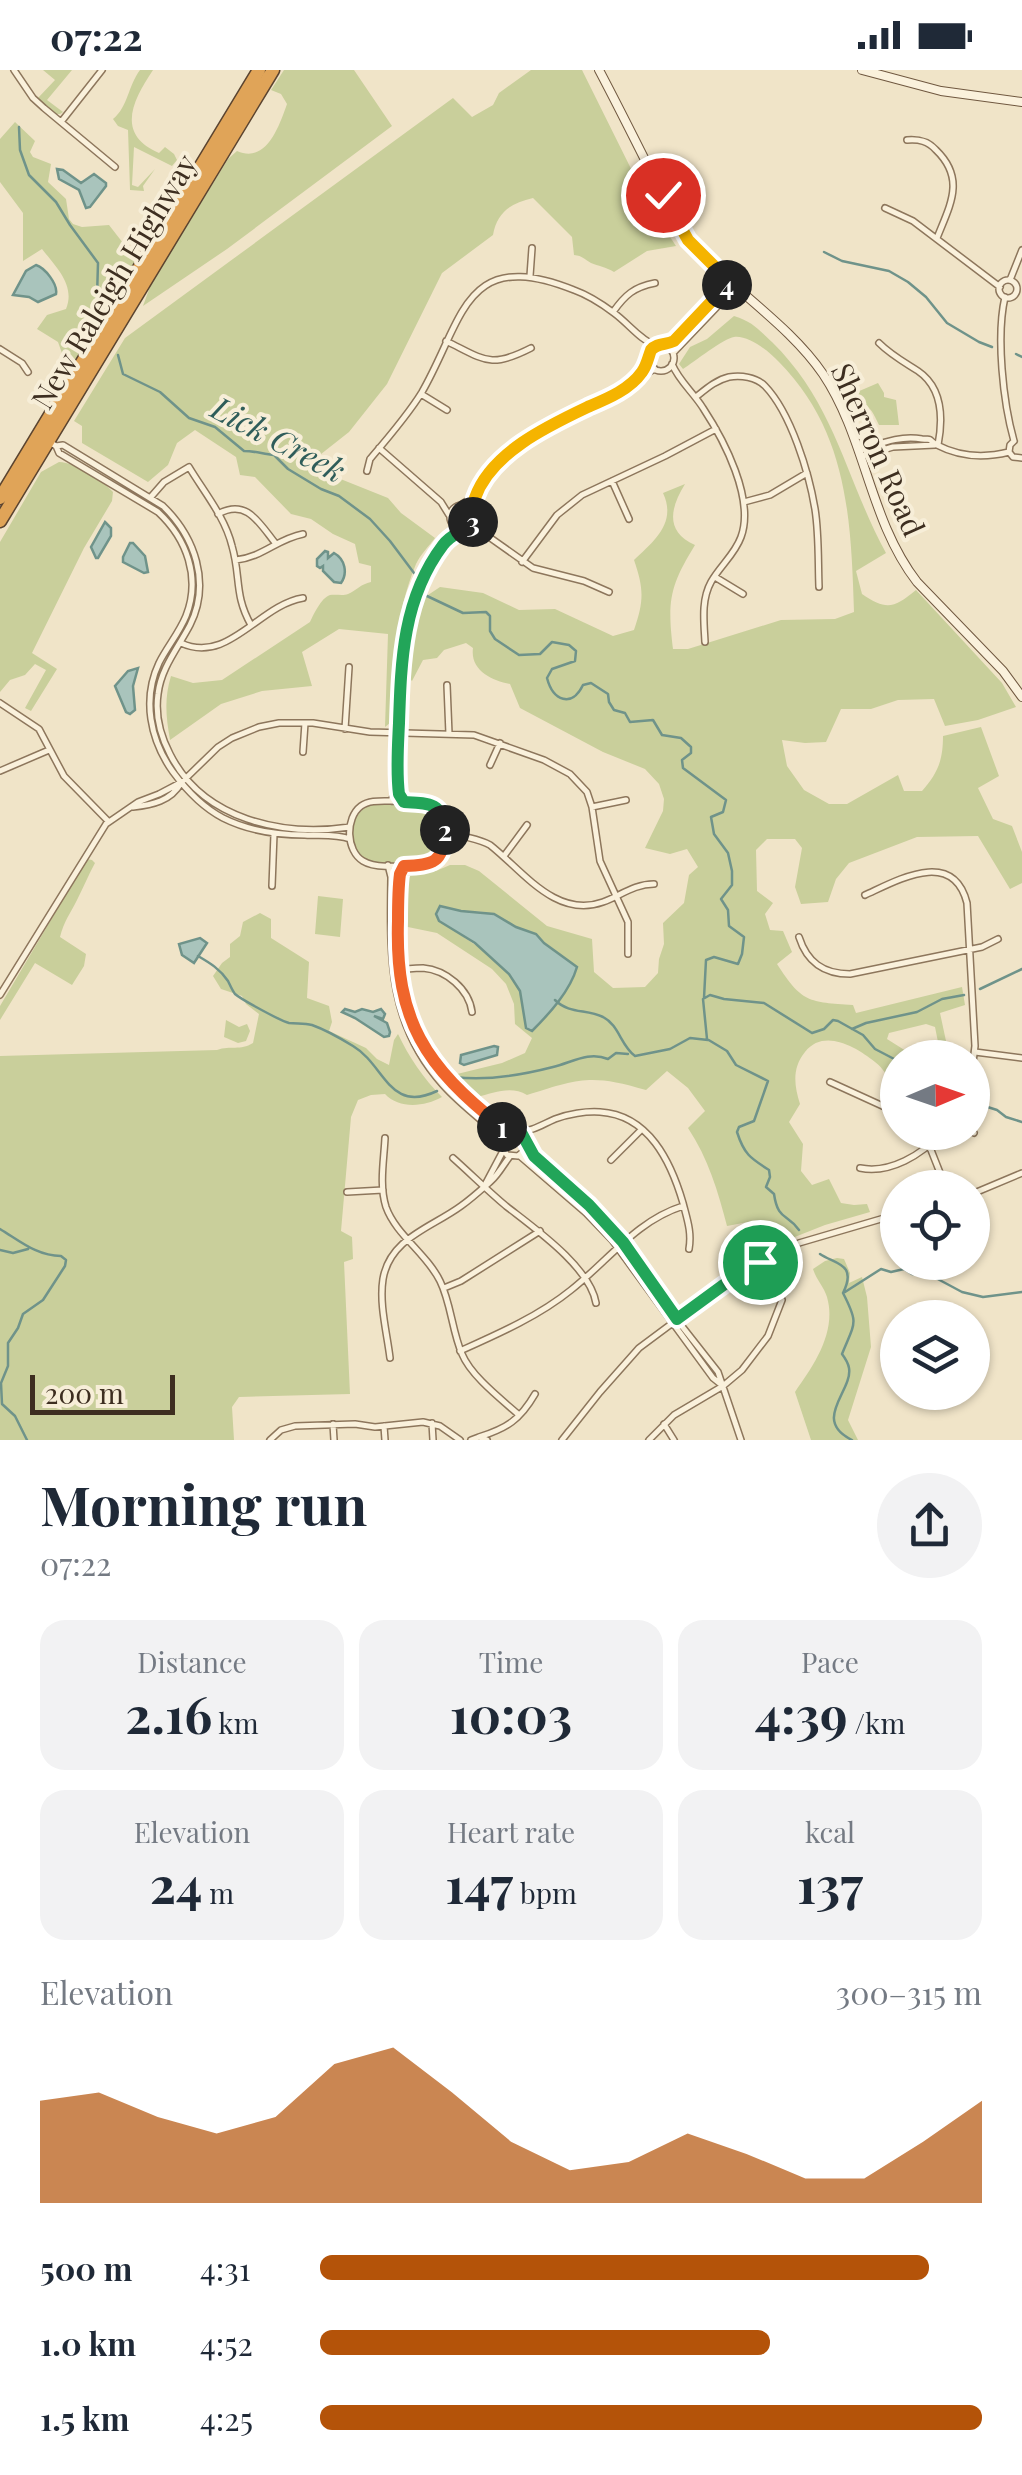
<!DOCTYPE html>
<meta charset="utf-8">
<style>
body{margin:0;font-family:"Playfair Display",serif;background:#f2f2f3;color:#1f2937;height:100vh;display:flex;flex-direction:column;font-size:38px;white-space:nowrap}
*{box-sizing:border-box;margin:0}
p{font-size:32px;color:#747a83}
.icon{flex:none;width:55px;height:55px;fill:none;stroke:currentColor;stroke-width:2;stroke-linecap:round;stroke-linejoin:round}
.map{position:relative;height:1370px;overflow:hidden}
.side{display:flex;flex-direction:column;background:#fff;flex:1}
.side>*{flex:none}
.needle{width:65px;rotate:88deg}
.tools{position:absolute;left:880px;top:970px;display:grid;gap:20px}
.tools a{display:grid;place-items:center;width:110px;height:110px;border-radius:50%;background:#fff;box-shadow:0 2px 8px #0004;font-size:50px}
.scale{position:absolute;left:30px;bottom:25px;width:145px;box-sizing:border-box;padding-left:10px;border:5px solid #3d2e20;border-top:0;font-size:28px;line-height:35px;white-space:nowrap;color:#3d2e20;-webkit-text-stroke:8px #f7eed8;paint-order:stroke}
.pin{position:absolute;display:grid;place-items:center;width:85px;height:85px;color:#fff;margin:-42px;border:5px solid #fff;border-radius:50%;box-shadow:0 2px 10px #0007}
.km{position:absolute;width:50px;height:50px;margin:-25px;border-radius:50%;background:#222;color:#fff;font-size:28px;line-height:50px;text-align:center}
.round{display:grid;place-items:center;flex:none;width:105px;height:105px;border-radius:52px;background:#f2f2f3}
.summary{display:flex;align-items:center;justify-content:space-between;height:170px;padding:0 40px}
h1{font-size:55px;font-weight:700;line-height:75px}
.figures{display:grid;grid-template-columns:repeat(3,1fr);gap:15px;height:170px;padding:10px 40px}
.figures div{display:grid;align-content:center;border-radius:25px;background:#f2f2f3;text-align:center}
.figures b{font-size:50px;font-weight:700}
.figures small{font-size:28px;font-weight:400}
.figures p{font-size:28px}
.chart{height:280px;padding:20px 40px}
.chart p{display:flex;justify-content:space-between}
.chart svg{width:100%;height:180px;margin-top:10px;fill:#b45309;opacity:.7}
ul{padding:0 40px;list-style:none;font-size:32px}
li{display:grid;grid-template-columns:160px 120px 1fr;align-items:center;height:75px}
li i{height:25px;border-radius:12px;background:#b45309}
.status{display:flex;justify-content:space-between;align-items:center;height:70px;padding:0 50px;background:#fff;direction:ltr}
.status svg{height:28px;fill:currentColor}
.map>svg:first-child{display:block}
.green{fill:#c9cf9b;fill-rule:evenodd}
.water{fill:#a9c4bc;stroke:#6f938a;stroke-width:2.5}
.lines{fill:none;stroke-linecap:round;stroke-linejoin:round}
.stream{stroke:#6f938a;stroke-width:2.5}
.street-casing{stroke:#8d765c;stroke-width:8}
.secondary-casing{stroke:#6f573f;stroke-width:10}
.highway-casing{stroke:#5b4430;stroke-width:15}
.street{stroke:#faf1dc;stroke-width:5}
.secondary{stroke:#faf1dc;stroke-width:8}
.highway{stroke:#e0a458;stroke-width:12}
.split-1-casing{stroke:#fff;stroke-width:20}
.split-2-casing{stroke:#fff;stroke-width:20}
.split-3-casing{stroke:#fff;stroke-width:20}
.split-4-casing{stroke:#fff;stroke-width:20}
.split-5-casing{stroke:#fff;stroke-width:20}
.split-1{stroke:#22a559;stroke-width:12}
.split-2{stroke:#f0652b;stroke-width:12}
.split-3{stroke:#22a559;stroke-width:12}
.split-4{stroke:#f5b400;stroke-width:12}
.split-5{stroke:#f5b400;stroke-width:12}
.labels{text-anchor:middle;stroke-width:8;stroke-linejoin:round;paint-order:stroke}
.street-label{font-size:30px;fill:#3d2e20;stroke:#f7eed8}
.water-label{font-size:32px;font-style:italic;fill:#2f5d5a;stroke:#f7eed8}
</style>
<div class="status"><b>07:22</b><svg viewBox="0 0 49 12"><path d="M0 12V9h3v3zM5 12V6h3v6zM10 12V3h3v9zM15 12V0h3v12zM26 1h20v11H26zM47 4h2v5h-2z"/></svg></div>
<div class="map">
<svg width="1022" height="1370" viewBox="0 0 1022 1370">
<rect width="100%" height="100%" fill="#f0e4c8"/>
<path class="green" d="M43,0h29l-25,30 16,12 -3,2h-5l-17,-16 17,-18z
M140,0h13c-20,30 -38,64 6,83l6,-6 9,7 3,6 -5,6 -38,-19 -2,38 6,2 17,-18 -12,17 1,5 -14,-1 -2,-60 -10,-4 -5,-7c15,-12 15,-33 27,-49z
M284,0h70l38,56 -165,123 -84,57 8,-22 77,-125 9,-8c29,13 42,-24 50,-47l-6,-10 -10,-4z
M531,0h51l67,135 27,41 -29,5 -33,21c-8,-5 -16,-6 -23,-9 -7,-4 -8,-7 -17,-8l-2,-18 -39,-39c-22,5 -36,14 -40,37l-51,38 -55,111 -38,48 -33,26 7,14 65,26 13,15 34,25c-6,8 -15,17 -19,26 -21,51 -24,105 -26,159l-5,4 3,-93 -49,-5 -37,23 10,34 -50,5 -41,13 -51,36c-4,-23 -6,-41 1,-64l22,7 29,-3 88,-58c4,-8 11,-24 20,-27 6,-1 13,1 18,-1 9,-4 13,-10 23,-12v-16l-12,-3 -4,-19 -22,-10 -22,-15 -20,-5 -36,-37 -15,-2 -4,-18 -41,-27 -18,13 -9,22 -20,17 -66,-39v-17l-8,-5 51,-83 328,-240 19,19 21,-12 6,-12z
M15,52l20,19 -5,11 3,5 18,7 -3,18 18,17 3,20 4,5 9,3 27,-2 28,36 -61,103 -13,-8 -5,-14 -21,-13 10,-14 19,-6c10,-24 -11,-43 -24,-60l-19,12v-48l-23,-31v-43z
M734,246c19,6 24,13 38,26 64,63 73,136 114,211l-30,18 6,23c25,17 32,14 54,-4l86,93 14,24 -38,13 -33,6 -11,-27 -36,1 -27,9h-30l-15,33 -21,1 -23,-3 5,26 17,24 25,14h18l51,-29 6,16h18c16,-18 21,-31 21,-55l38,-9 18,49 -21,12 15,31 19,7 10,26v31l-12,6 -32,-53 -61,1 -68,26 -13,16 -8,23 -27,2 -6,-17 7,-39 -7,-9h-28l-11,11 1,41 16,12 -8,11 5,16 13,1 9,21 -15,12c25,39 32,38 76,41l3,8 106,-26 3,18 -25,8 6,28 -8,1 -3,-15 -9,-3 -37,9 -2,6 19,12 26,6 -34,1 -1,25c-13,-7 -12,-14 -22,-21 -19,-15 -51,-34 -70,-10 -13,16 -11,33 -5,52l-11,18 14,22 -2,27 11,14 17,-6 12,24 13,2 13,-1 3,8 -45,13 -53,21 -24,-24 -21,4c-9,-35 -19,-68 -39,-98l17,-17 -17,-23 -21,-17 -21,19c-54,-16 -66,-12 -119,5 -16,-10 -34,-2 -50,2l-24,-22 49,-12 23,-10 7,-15 -17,-14 -1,-20 -8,-20 -14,-15 -55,-36 -34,-7 -1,-48 7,-6 27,-1 14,-6h15l14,6 68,55 45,13 2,33 19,16 32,-1 13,-14 1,-14 5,-15 -1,-21 21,-20 5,-28 9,-8 -11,-18 -17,5 -25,-6 18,-37 1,-12 -5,-15 -14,-15 -42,-17 -83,-44 -10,-24c-19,-4 -40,-14 -37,-36l-7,-5 -22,7 -7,8 -14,2 -11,21 -3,-3 1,-36 12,-43 18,-12 43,6 36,17 36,-1 58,27 21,-6c10,-29 10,-41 0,-70 20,-19 43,-37 29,-67l22,-9c-15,24 -20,48 10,61 -25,41 -28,55 -22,104h15l93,-29 54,-1 19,-7c-3,-93 -6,-180 -75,-250 -10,-11 -31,-27 -45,-25 -10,1 -40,25 -51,32l-4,-5 11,-17 17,-8zM443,836l18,5 25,1 30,15 14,4 47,36 -23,41 -21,23h-3c-8,-14 -5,-31 -13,-46 -14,-26 -45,-41 -68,-58z
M878,313l6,10v4l12,3 3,25h-20c-5,-10 -8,-20 -20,-22l-3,-8 1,-3z
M59,392c18,1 42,17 54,30l-1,9 -28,47 -52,105 25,16 -26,42 -6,-3 21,-38 -11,-6 -10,11 -15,5 -10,12v-150l41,-70z
M372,734l56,2c23,13 20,54 -9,57 -15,0 -35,3 -50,-1 -23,-7 -23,-49 3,-58z
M87,789l5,1 3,3c-7,13 -12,25 -18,37 -7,14 -13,21 -17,37l26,17 -2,12 -12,19 -37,-22 -35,57v-14z
M318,826l25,3 -3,38 -25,-3z
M260,843l11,6v19l38,24 -2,36 22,8 3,16 -3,9 37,17 11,11 12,6 5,-25 4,-6c11,23 25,44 44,63 -18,10 -43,12 -57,-3l-14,1 -13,5 -7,17 -10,114 11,6 1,22 -9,3 6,132 -111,3 -7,10 2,33h-234v-384l217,-6c14,-5 23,1 36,-7l6,-29 -13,-10 -4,-8 -21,-7 -8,-13 9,-13 8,-6v-13l10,-8 3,-14z
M226,950l13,7 8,-3 3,7 -4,10 -8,2 -14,-6z
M837,1188l7,1 6,14 -1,10 13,-6 5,20 4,50 -23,73 10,20h-47l-16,-48c19,-27 42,-60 32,-95 -3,-10 -11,-18 -14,-28l12,-8z"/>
<path class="water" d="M57,99l6,1 18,13 13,-9 12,9v3l-16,21 -4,1 -7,-18 -20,-11z
M36,195c9,3 22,19 20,29l-18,8 -9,-5 -16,-2 13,-24z
M105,452l6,6v8l-13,22h-2l-5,-11z
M130,473h3l12,13 3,16 -4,1 -21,-11v-5z
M325,481l3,1v6l6,-5c11,6 14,20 7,30l-7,-1 -11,-11v-5l-3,2 -3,-2v-7z
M138,598l-5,18 2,24 -5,4 -4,-2 -11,-26 13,-15z
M440,836l21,5 33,3 22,13 20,7 8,9 33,24c-7,24 -27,46 -45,64l-6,-3 -6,-37 -11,-17 -34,-31 -36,-22 -3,-7z
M200,868l7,5 -13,20 -12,-8 -3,-11z
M345,939l10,3 7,-3 11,3 8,-3 4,5 -2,5 -9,-3 13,7 3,9 -1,4 -5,1 -29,-19 -13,-6z
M494,976l4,1 -1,8 -33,10 -4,-2 1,-8z"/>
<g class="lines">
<path class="stream" d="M19,57l1,23 9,25 27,27 14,23 28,38 -1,34
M824,182l18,9 47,10 19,11 18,15 21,26 32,19 13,5
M1016,284l6,3
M118,285l5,19 37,18 29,26 26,9 29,24c11,0 19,3 30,4l14,14 33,20 18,7 31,23 20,22 24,32
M427,526l36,17 23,-1 4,4v15l5,8 24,16 21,-1 12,-12 17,3 7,6 -1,10 -23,8 -5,9c6,23 25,30 36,7l8,-2 17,11 1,8 5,8 11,3 5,9 23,-2 9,15 19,3 10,9v6l-9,7 1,8 43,32 -3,12 -12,5 3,17 14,19 4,18v14l-11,14 7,11 1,16 15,11 -2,17 -4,10 -24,-7 -8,3 -2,38
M198,886c12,7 22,13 30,25 2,4 4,9 7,13 7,6 46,27 54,29 8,1 15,0 23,2 14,5 28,13 41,21 32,19 36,68 84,45
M980,919l42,-20
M555,930c14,14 31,9 48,17 16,8 18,29 32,39l35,-7 20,-11 18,2
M852,959l14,-6 51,-11 25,-13 22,-4
M455,1007c32,4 67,-2 98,-10 18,-4 35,-16 55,-8l8,-6 12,1
M972,1032l25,8 9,7 16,5
M0,1159c20,12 37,27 61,27l5,4 -1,6 -22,34 -20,14 -5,14 -10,15v23l-7,17 1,21 13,12 12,24
M799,1160c-12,-17 -21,-9 -25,-36l-8,-7 4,-10 -1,-7c-19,-12 -25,-16 -32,-38l2,-5 15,-6 14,-40 -32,-16 -9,-14 -20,-12 -4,-40 7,-4 14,4 40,4 48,30 12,-4 9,-9 5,1 25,14 12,14 23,12
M0,1180l13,3 15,-4
M820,1184c14,10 38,9 23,39 16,31 12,29 -1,61 3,4 6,8 7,14 4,23 -38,52 3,72
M845,1222l36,-23 10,3 13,-3 8,5 22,3 28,15 21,5 39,-5"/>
<defs>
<path id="street" d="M14,0l19,28 11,10 71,59
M61,52l41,-52
M907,70c12,-1 21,1 29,10 30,29 14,55 1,88
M885,138l28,13 87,66
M530,206l2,-28
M1010,210l12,-30
M999 219a9 9 0 1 1 18 0a9 9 0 1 1-18 0Z
M1005,227c-9,39 -2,105 9,144
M613,242c12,-17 21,-25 42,-29
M446,271c39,19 44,28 85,7
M879,273c12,12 25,19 39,28 25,17 25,48 20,74
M648 288a13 13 0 1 1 26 0a13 13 0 1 1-26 0Z
M666,276l16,-13 49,-51
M0,279l22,14 6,9
M673,283l63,-66
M672,294c7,17 21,28 31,44 21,32 52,91 38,129 -6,17 -21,29 -30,45 -10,18 -7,40 -6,60
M421,324l26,16
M696,327c10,-8 20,-17 33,-20 12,-2 27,0 36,9 26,27 44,87 50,123 4,25 3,52 4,78
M1014,371l-4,4 -1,7 4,5 9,1
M51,373l5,3 3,7 99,59c29,27 43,66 28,104 -7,17 -19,31 -27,47 -17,36 -9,77 14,109 14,19 29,35 50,46 26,13 53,17 82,17 15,1 31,-1 45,4
M56,376l7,-1 100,61c32,31 48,77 27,119 -12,23 -29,43 -32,69 -3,21 2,41 12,60 33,66 113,83 180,73
M379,378l62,54 8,13
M858,381c22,-7 41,-16 64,-12 14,1 3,-1 15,6 23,12 48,13 72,7
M862,386l31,-9 42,-2
M367,401l3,-12c18,-21 38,-44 52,-67 42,-73 42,-146 152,-102 14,5 28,14 40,23 15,11 25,26 42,33
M612,411l17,38
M150,428l14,-16 25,-15c15,25 36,50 43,79 9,31 2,49 19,79
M744,432l26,-7 37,-22
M462,434c23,-12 37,-44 61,-62 28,-21 62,-30 92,-47 14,-8 25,-19 40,-26
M450 447a12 12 0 1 1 24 0a12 12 0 1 1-24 0Z
M218,444c29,-16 41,9 58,30
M467,458l15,4 51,36 51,13 25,11
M236,490c27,-3 41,-21 67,-26
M522,492l35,-47 25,-20 83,-39 51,-27
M715,507l28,17
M181,573c47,22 78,-38 122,-45
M447,615l2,49
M0,633l39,26 25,47 44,45
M345,659l4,-62
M303,682l2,-29
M490,695l10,-22
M0,701l49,-21
M391,731l7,-16c2,-76 -6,-153 33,-221 8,-14 16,-25 29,-35
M391,731c13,1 34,-2 45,6 15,12 12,47 -4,56 -6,3 -9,2 -15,2 -16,1 -41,4 -54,-4 -17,-10 -18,-43 -2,-55 8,-6 20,-5 30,-5z
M133,737c19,-2 38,-6 48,-24l37,-36 14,-9 27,-11 20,-4h34l57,9 104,3 70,25 26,14 17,18 5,15 8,54 28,61v32
M592,737l34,-7
M446,759c13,9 30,8 44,16 33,26 66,74 113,57 17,-6 31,-18 51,-18
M504,786l23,-31
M388,795l3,12c-1,78 -4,146 52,208 16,18 35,32 53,48l5,10
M404,795c-9,21 -6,47 -6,69 -2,84 35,139 100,190 8,7 18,7 27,13v13l-7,6 -11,-1 -5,-8 3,-11 7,-4
M272,816l2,-52
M865,825c33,-15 88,-47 102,8l8,143 -3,24
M799,867c8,25 24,37 51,37l132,-27 16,-8
M397,901c8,-2 17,-3 26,-3 23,2 46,21 49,44
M0,925l106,-171 32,-22 21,-8 19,-10
M975,982l47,6
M830,1012l68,31
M518,1062c15,-1 23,-7 37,-13 13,-5 31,-8 45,-7 49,3 71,50 83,91 4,16 9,29 6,46
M919,1062l12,18 15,38
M972,1062l2,1
M385,1068c-1,22 -6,47 1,69 10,28 41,47 54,74 11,22 12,50 22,73 9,22 39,45 57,61
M526,1076l8,10 55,49 34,36 58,84 37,47 23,68
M521,1087l65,56 26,27 101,138 10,8
M453,1088c18,16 35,33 53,48 28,22 84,61 90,97
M611,1090l31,-31
M860,1098c30,6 62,-13 82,-36
M486,1113l17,-32
M347,1122l36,-2
M972,1124l50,-21
M444,1218l17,-7 79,-50
M460,1281c38,-17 79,-35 111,-61 38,-30 65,-69 112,-84
M390,1288c-3,-25 -11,-54 -7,-79 7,-41 48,-51 78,-73 10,-7 21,-17 30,-25 7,-6 13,-17 19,-25
M432,1353l1,17
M333,1354l1,16
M664,1354l10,16
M384,1356l1,14
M479,1367c28,-9 41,-17 56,-43
M270,1370l11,-10 14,-4 60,-2 20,3 48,-5 17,4 20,14
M471,1370l8,-3 8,3
M562,1370l38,-48 39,-44 94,-70 66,-35 99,-29
M649,1370l25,-25 49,-29 19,-16 26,-34 14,-36"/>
<path id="secondary" d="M599,0c18,34 35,68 52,102 13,27 26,57 47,79 39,42 92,75 125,123 43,64 46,146 94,208l86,89 19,26
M862,0l79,21 81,11"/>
<path id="highway" d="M0,428l259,-428
M0,451l273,-451"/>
</defs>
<use href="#street" class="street-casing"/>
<use href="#secondary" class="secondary-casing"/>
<use href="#highway" class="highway-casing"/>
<use href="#street" class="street"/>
<use href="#secondary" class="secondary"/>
<use href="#highway" class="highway"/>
</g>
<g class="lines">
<defs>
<path id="split-1" d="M502,1057l20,7 12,22 55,49 34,37 54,77 56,-41 27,-16"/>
<path id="split-2" d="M445,760c-1,33 -12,35 -41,36l-4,8c-2,15 -2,31 -2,47 -3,100 27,145 104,206"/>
<path id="split-3" d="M445,760c-2,-28 -17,-27 -41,-28l-5,-8c-3,-23 -1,-48 0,-71 2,-63 4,-125 44,-178 9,-12 22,-14 30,-23"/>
<path id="split-4" d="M473,452c1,-8 0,-16 2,-24 16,-46 75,-73 115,-92 19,-8 40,-17 52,-34 5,-7 6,-14 9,-22 6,-7 15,-5 23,-9l53,-56"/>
<path id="split-5" d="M663,125l25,45 42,42 -3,3"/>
</defs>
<use href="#split-1" class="split-1-casing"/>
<use href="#split-2" class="split-2-casing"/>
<use href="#split-3" class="split-3-casing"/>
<use href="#split-4" class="split-4-casing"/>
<use href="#split-5" class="split-5-casing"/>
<use href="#split-1" class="split-1"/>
<use href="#split-2" class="split-2"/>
<use href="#split-3" class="split-3"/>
<use href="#split-4" class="split-4"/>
<use href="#split-5" class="split-5"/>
</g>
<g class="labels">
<g class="street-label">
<text transform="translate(115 212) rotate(-59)" y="10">New Raleigh Highway</text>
<text transform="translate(877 380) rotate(66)" y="10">Sherron Road</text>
</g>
<g class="water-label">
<text transform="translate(278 370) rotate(28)" y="11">Lick Creek</text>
</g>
</g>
</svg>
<div class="tools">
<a><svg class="needle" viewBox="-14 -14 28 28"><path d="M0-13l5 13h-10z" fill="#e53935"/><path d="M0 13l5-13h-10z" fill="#747a83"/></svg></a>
<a><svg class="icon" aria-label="locate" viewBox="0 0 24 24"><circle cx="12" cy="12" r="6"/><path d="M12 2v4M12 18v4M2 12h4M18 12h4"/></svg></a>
<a><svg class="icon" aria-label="layers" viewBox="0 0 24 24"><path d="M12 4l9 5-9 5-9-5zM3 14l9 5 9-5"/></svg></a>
</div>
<div class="scale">200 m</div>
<div class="pin" style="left:760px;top:1192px;background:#1e9e55"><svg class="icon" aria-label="arrive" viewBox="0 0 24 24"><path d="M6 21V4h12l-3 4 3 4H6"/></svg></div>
<div class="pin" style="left:663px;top:125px;background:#d93025"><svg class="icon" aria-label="check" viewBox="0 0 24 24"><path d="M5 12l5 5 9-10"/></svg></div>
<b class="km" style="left:502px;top:1057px">1</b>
<b class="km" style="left:445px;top:760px">2</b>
<b class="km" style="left:473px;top:452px">3</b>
<b class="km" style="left:727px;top:215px">4</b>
</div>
<section class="side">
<div class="summary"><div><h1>Morning run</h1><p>07:22</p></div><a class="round"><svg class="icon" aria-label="share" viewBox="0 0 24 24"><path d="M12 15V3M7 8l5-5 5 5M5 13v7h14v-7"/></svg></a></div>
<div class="figures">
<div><p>Distance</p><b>2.16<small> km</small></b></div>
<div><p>Time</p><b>10:03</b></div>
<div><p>Pace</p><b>4:39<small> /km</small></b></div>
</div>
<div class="figures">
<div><p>Elevation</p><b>24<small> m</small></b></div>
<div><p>Heart rate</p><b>147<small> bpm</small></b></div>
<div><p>kcal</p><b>137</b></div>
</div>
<div class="chart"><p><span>Elevation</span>300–315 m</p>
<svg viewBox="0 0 160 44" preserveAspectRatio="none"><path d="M0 44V19L10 17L20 23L30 27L40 23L50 10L60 6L70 17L80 29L90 36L100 34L110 27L120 32L130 38L140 38L150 29L160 19V44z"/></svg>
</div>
<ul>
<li><b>500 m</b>4:31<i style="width:92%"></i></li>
<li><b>1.0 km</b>4:52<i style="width:68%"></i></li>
<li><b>1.5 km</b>4:25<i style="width:100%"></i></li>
</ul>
</section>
